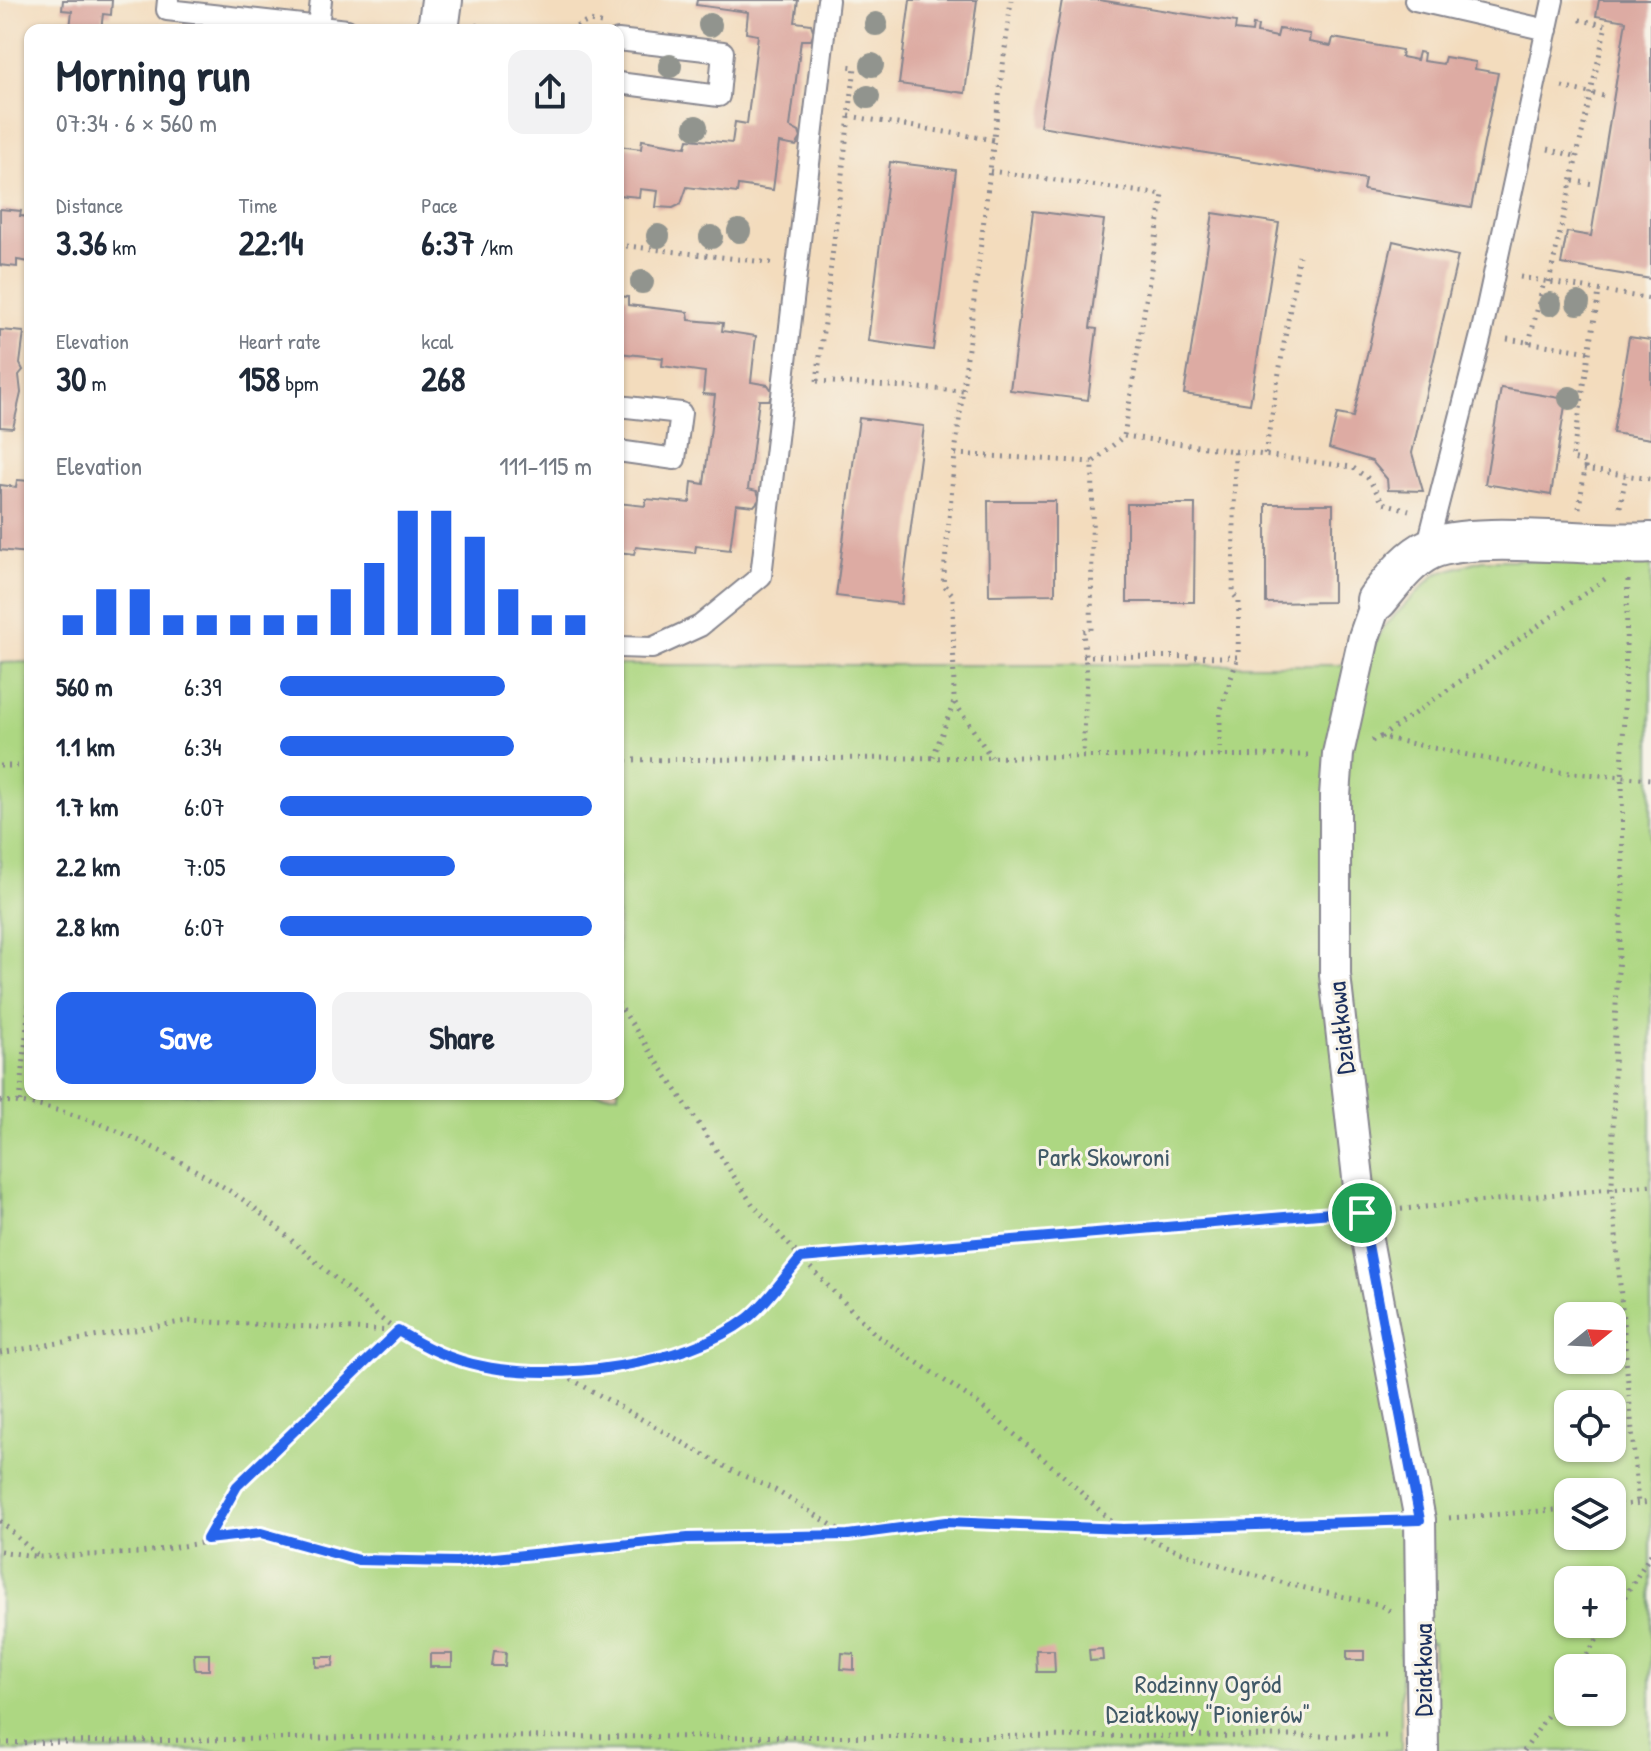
<!DOCTYPE html>
<meta charset="utf-8">
<style>
body{margin:0;font-family:"Patrick Hand",sans-serif;background:#f2f2f3;color:#1f2937;height:100vh;display:flex;flex-direction:column;font-size:30px;white-space:nowrap}
*{box-sizing:border-box;margin:0}
p{font-size:26px;color:#747a83}
.icon{flex:none;width:44px;height:44px;fill:none;stroke:currentColor;stroke-width:2;stroke-linecap:round;stroke-linejoin:round}
.map{position:relative;flex:1;overflow:hidden}
.details{position:absolute;left:24px;top:24px;width:600px;height:1076px;display:flex;flex-direction:column;background:#fff;border-radius:16px;box-shadow:0 2px 6px #0004}
.details>*{flex:none}
.needle{width:52px;rotate:72deg}
.tools{position:absolute;left:1554px;top:1302px;display:grid;gap:16px}
.tools a{display:grid;place-items:center;width:72px;height:72px;border-radius:16px;background:#fff;box-shadow:0 2px 6px #0004;font-size:40px}
.pin{position:absolute;display:grid;place-items:center;width:68px;height:68px;color:#fff;margin:-34px;border:4px solid #fff;border-radius:50%;box-shadow:0 2px 8px #0007}
.round{display:grid;place-items:center;flex:none;width:84px;height:84px;border-radius:16px;background:#f2f2f3}
.overview{display:flex;align-items:center;justify-content:space-between;height:136px;padding:0 32px}
h1{font-size:44px;font-weight:800;line-height:60px}
.metrics{display:grid;grid-template-columns:repeat(3,1fr);gap:12px;height:136px;padding:8px 32px}
.metrics div{display:grid;align-content:center}
.metrics b{font-size:34px;font-weight:800}
.metrics small{font-size:22px;font-weight:400}
.metrics p{font-size:22px}
.chart{height:224px;padding:16px 32px}
.chart p{display:flex;justify-content:space-between}
.chart svg{width:100%;height:144px;margin-top:8px;stroke:#2563eb;stroke-width:6}
.button{display:flex;gap:16px;margin-top:auto;padding:16px 32px}
.button a{flex:1;height:92px;border-radius:16px;background:#2563eb;color:#fff;font-size:32px;font-weight:800;line-height:92px;text-align:center}
.button a+a{background:#f2f2f3;color:#1f2937}
ul{padding:0 32px;list-style:none;font-size:26px}
li{display:grid;grid-template-columns:128px 96px 1fr;align-items:center;height:60px}
li i{height:20px;border-radius:10px;background:#2563eb}
.map>svg:first-child{display:block}
.green{fill:#add782;stroke:#648370;stroke-width:2;fill-rule:evenodd}
.building{fill:#ddaba3}
.lines{fill:none;stroke-linecap:round;stroke-linejoin:round}
.service-casing{stroke:#87868e;stroke-width:24}
.pedestrian-casing{stroke:#87868e;stroke-width:34}
.minor-casing{stroke:#87868e;stroke-width:44}
.path{stroke:#87868e;stroke-width:5;stroke-dasharray:2 6;stroke-linecap:butt}
.service{stroke:#fff;stroke-width:20}
.pedestrian{stroke:#fff;stroke-width:30}
.minor{stroke:#fff;stroke-width:40}
.tree{fill:#91948e}
.route-casing{stroke:#fff;stroke-width:16}
.route{stroke:#2563eb;stroke-width:10}
.labels{text-anchor:middle;stroke-width:6;stroke-linejoin:round;paint-order:stroke}
.street-label{font-size:26px;fill:#1b2f5e;stroke:#f7f3e8}
.park-label{font-size:26px;fill:#405967;stroke:#f7f3e8}
</style>
<div class="map">
<svg width="1651" height="1751" viewBox="0 0 1651 1751">
<rect width="100%" height="100%" fill="#f7f3e8"/>
<filter id="ink" filterUnits="userSpaceOnUse"><feTurbulence type="fractalNoise" baseFrequency=".0125" numOctaves="2"/><feDisplacementMap in="SourceGraphic" scale="16" xChannelSelector="R" yChannelSelector="G"/><feConvolveMatrix kernelMatrix="1 2 1 2 8 2 1 2 1" color-interpolation-filters="sRGB"/></filter>
<filter id="wash" filterUnits="userSpaceOnUse"><feTurbulence type="fractalNoise" baseFrequency=".006" numOctaves="4" result="noise"/><feDisplacementMap in="SourceGraphic" scale="32" xChannelSelector="R" yChannelSelector="G"/><feGaussianBlur stdDeviation="1.8" result="paint"/><feColorMatrix in="noise" values="0 0 0 0 0 0 0 0 0 0 0 0 0 0 0 0 0 1.4 0 .05"/><feComposite in="paint" operator="in"/></filter>
<g filter="url(#wash)">
<rect width="100%" height="100%" fill="#f3dcbd"/>
<path class="green" d="M1482,560h169v1191h-217l-1,-108 -32,1v107h-1401v-1088l30,-1v432h588v-429h722l29,-10 16,-30 51,-51zM1568,1316h44v44h-44zM1568,1404h44v44h-44zM1568,1492h44v44h-44zM1568,1580h44v44h-44zM1568,1668h44v44h-44z"/>
<g id="blocks">
<path class="building" d="M63,0h49l-1,15 -8,-1 -2,16 -31,-2 2,-17 -10,-1z
M697,0h101l-3,22 16,2 3,9 -3,7h-10l-11,87 9,5 2,6 -5,8 -17,-3 -6,47 -35,-5 -1,8 -50,-6 -6,17 -8,4 -17,-1 2,-16 -18,-2 -1,8 -21,-2v-49l23,3 1,-9 44,7 2,-8 44,4 3,-21 12,2 11,-89 -12,-2 2,-21 -52,-7z
M910,0h67l-12,93 -66,-9z
M1062,0h37l137,22 -1,8 17,2 1,-7 5,1 -1,7 20,4 2,-8 31,5 -1,8 22,4 2,-8 69,12 -1,7 16,3 2,-8 5,1 -1,8 20,3 2,-7 31,5 -1,7 23,4 -27,135 -108,-18 2,-11 -325,-53z
M1599,0h52v279l-90,-15 6,-32 24,4 35,-215 -30,-5z
M890,162l66,8 -23,180 -65,-9z
M0,209l21,2 -1,5 10,1v45l-13,-2v7l-17,-2z
M1033,211l71,9 -14,108 7,1 -9,71 -78,-10z
M1213,213l66,10 -29,181 -66,-10z
M1393,241l65,15 -46,197 11,38 -35,-1 -1,-11 -15,-18 -43,-13 8,-34 16,3z
M618,296l10,1v8l60,7 1,8 34,3 -1,8 34,5 -5,46 17,3 5,7 -4,8h-10l-11,89 9,2 3,8 -6,7 -18,-2 -6,46 -34,-4 -1,7 -59,-6 -2,7 -16,-2v-49l27,3 1,-7 44,4 2,-21 12,2 11,-89 -12,-1 2,-22 -43,-6 1,-8 -44,-5z
M0,330l24,2 -4,32 3,6 -4,5 2,18 -8,35 -13,-1z
M1629,337l22,3v99l-38,-6z
M1501,388l65,11 -15,96 -66,-11z
M859,418l65,8 -23,178 -65,-8z
M17,480l13,1 -2,72 -28,-3v-65l16,2z
M988,501h67v93l-66,1z
M1127,504h68l-1,98h-67z
M1266,504h67v98l-67,1z
M1102,1649l1,11 -13,1 -1,-11z
M1036,1650h18l1,22h-18z
M494,1651l12,1 -1,14h-13z
M1347,1651h17v9h-17z
M842,1653l12,1v16l-13,-1z
M194,1654h15v16h-14z
M430,1654h22v13h-22z
M316,1657h18l-1,9 -17,1z"/>
</g>
</g>
<g filter="url(#ink)">
<use href="#blocks" fill-opacity="0" stroke="#87868e" stroke-width="2"/>
<g class="lines">
<defs>
<path id="service" d="M168,0l-1,10 180,20
M1415,0l132,30
M318,26l3,-26
M618,40l105,12 -4,44 -101,-13
M618,406l63,7 -6,46 -57,-8
M1436,547l-5,-15 50,-197 72,-335
M618,647l34,1 48,-22 61,-50 67,-576"/>
<path id="pedestrian" d="M1377,600l-13,37 -26,117 -3,42v179l27,238 58,307 3,231"/>
<path id="minor" d="M438,30l4,-30
M1377,600c15,-18 31,-41 53,-51 42,-19 168,-2 221,-6"/>
</defs>
<use href="#service" class="service-casing"/>
<use href="#pedestrian" class="pedestrian-casing"/>
<use href="#minor" class="minor-casing"/>
<path class="path" d="M475,25l13,5
M569,30l20,-9 12,2
M1562,87l46,10
M849,116l145,24
M1548,149l30,8
M990,171l173,24 -39,241 -31,26
M1573,181l22,3
M618,245l154,18
M1520,277l131,22
M1549,282l57,-257 -31,-6
M1507,339l83,13
M1529,343l15,-61
M817,381l38,-314 -9,-1
M817,381l146,10
M1124,436l228,31 17,12 14,24 26,7
M955,454l138,8 -2,168 -8,1 4,45 -4,79
M1265,454l34,-198
M1584,469l67,10
M1620,507l6,-32
M1579,508l7,-46 -14,-3 27,-167
M1628,580l-6,197 1,112 -8,132 -3,166 26,317
M1083,656l155,1 1,-56 -6,-7 2,-143
M955,703l36,54
M1381,737l224,-158
M1372,741l8,-4 166,34 105,8
M1220,756v-44l18,-55
M933,757l21,-55 -1,-107 -10,-11 12,-130 56,-454
M618,760l691,-5
M0,766h30
M618,1003l135,202 48,53 75,77 99,66 92,78 52,50
M0,1101c79,4 164,49 230,90 35,22 66,55 98,81 32,27 66,64 106,80 54,22 105,20 161,15 52,-4 113,-16 153,-50 20,-16 36,-40 53,-59l530,-45
M20,1102l10,-110
M1393,1210l258,-25
M0,1353l187,-32 209,10
M557,1371l174,99 44,20 73,45
M1612,1506l39,-4
M1449,1518l119,-9
M0,1521l39,36
M1129,1530c79,37 163,56 249,74l12,7
M207,1539l30,-53 160,-154
M0,1551l40,6 100,-4 121,-20 97,27 98,2 232,-24 160,-3 98,-13 173,7 268,-7
M1612,1617l39,-63
M1578,1668l29,-44
M0,1743l390,-6 1001,-1
M1524,1751l44,-67"/>
<use href="#service" class="service"/>
<use href="#pedestrian" class="pedestrian"/>
<use href="#minor" class="minor"/>
</g>
<g class="tree">
<circle cx="876" cy="24" r="12"/>
<circle cx="710" cy="25" r="12"/>
<circle cx="872" cy="65" r="12"/>
<circle cx="670" cy="66" r="12"/>
<circle cx="868" cy="97" r="12"/>
<circle cx="696" cy="127" r="12"/>
<circle cx="739" cy="231" r="12"/>
<circle cx="658" cy="236" r="12"/>
<circle cx="711" cy="237" r="12"/>
<circle cx="642" cy="282" r="12"/>
<circle cx="1578" cy="303" r="12"/>
<circle cx="1550" cy="304" r="12"/>
<circle cx="1570" cy="398" r="12"/>
</g>
</g>
<g class="lines" filter="url(#ink)">
<defs>
<path id="route" d="M1331,1213h31l58,307 -296,9 -178,-7 -98,13 -160,3 -232,24 -98,-2 -97,-27 -54,6 30,-53 161,-155c27,16 53,29 84,35 75,16 204,0 266,-48 20,-16 36,-41 53,-60z"/>
</defs>
<use href="#route" class="route-casing"/>
<use href="#route" class="route"/>
</g>
<g class="labels">
<g class="street-label">
<text transform="translate(1341 1028) rotate(-96)" y="9">Działkowa</text>
<text transform="translate(1423 1670) rotate(-90)" y="9">Działkowa</text>
</g>
<g class="park-label">
<text x="1104" y="1166">Park Skowroni</text>
<text x="1208" y="1693">Rodzinny Ogród<tspan x="1208" dy="30">Działkowy "Pionierów"</tspan></text>
</g>
</g>
</svg>
<div class="tools">
<a><svg class="needle" viewBox="-14 -14 28 28"><path d="M0-13l5 13h-10z" fill="#e53935"/><path d="M0 13l5-13h-10z" fill="#747a83"/></svg></a>
<a><svg class="icon" aria-label="locate" viewBox="0 0 24 24"><circle cx="12" cy="12" r="6"/><path d="M12 2v4M12 18v4M2 12h4M18 12h4"/></svg></a>
<a><svg class="icon" aria-label="layers" viewBox="0 0 24 24"><path d="M12 4l9 5-9 5-9-5zM3 14l9 5 9-5"/></svg></a>
<a>+</a>
<a>−</a>
</div>
<div class="pin" style="left:1362px;top:1213px;background:#1e9e55"><svg class="icon" aria-label="arrive" viewBox="0 0 24 24"><path d="M6 21V4h12l-3 4 3 4H6"/></svg></div>
<section class="details">
<div class="overview"><div><h1>Morning run</h1><p>07:34 · 6 × 560 m</p></div><a class="round"><svg class="icon" aria-label="share" viewBox="0 0 24 24"><path d="M12 15V3M7 8l5-5 5 5M5 13v7h14v-7"/></svg></a></div>
<div class="metrics">
<div><p>Distance</p><b>3.36<small> km</small></b></div>
<div><p>Time</p><b>22:14</b></div>
<div><p>Pace</p><b>6:37<small> /km</small></b></div>
</div>
<div class="metrics">
<div><p>Elevation</p><b>30<small> m</small></b></div>
<div><p>Heart rate</p><b>158<small> bpm</small></b></div>
<div><p>kcal</p><b>268</b></div>
</div>
<div class="chart"><p><span>Elevation</span>111–115 m</p>
<svg viewBox="0 0 160 44" preserveAspectRatio="none"><path d="M5 44V38M15 44V30M25 44V30M35 44V38M45 44V38M55 44V38M65 44V38M75 44V38M85 44V30M95 44V22M105 44V6M115 44V6M125 44V14M135 44V30M145 44V38M155 44V38"/></svg>
</div>
<ul>
<li><b>560 m</b>6:39<i style="width:72%"></i></li>
<li><b>1.1 km</b>6:34<i style="width:75%"></i></li>
<li><b>1.7 km</b>6:07<i style="width:100%"></i></li>
<li><b>2.2 km</b>7:05<i style="width:56%"></i></li>
<li><b>2.8 km</b>6:07<i style="width:100%"></i></li>
</ul>
<div class="button"><a>Save</a><a>Share</a></div>
</section>
</div>
